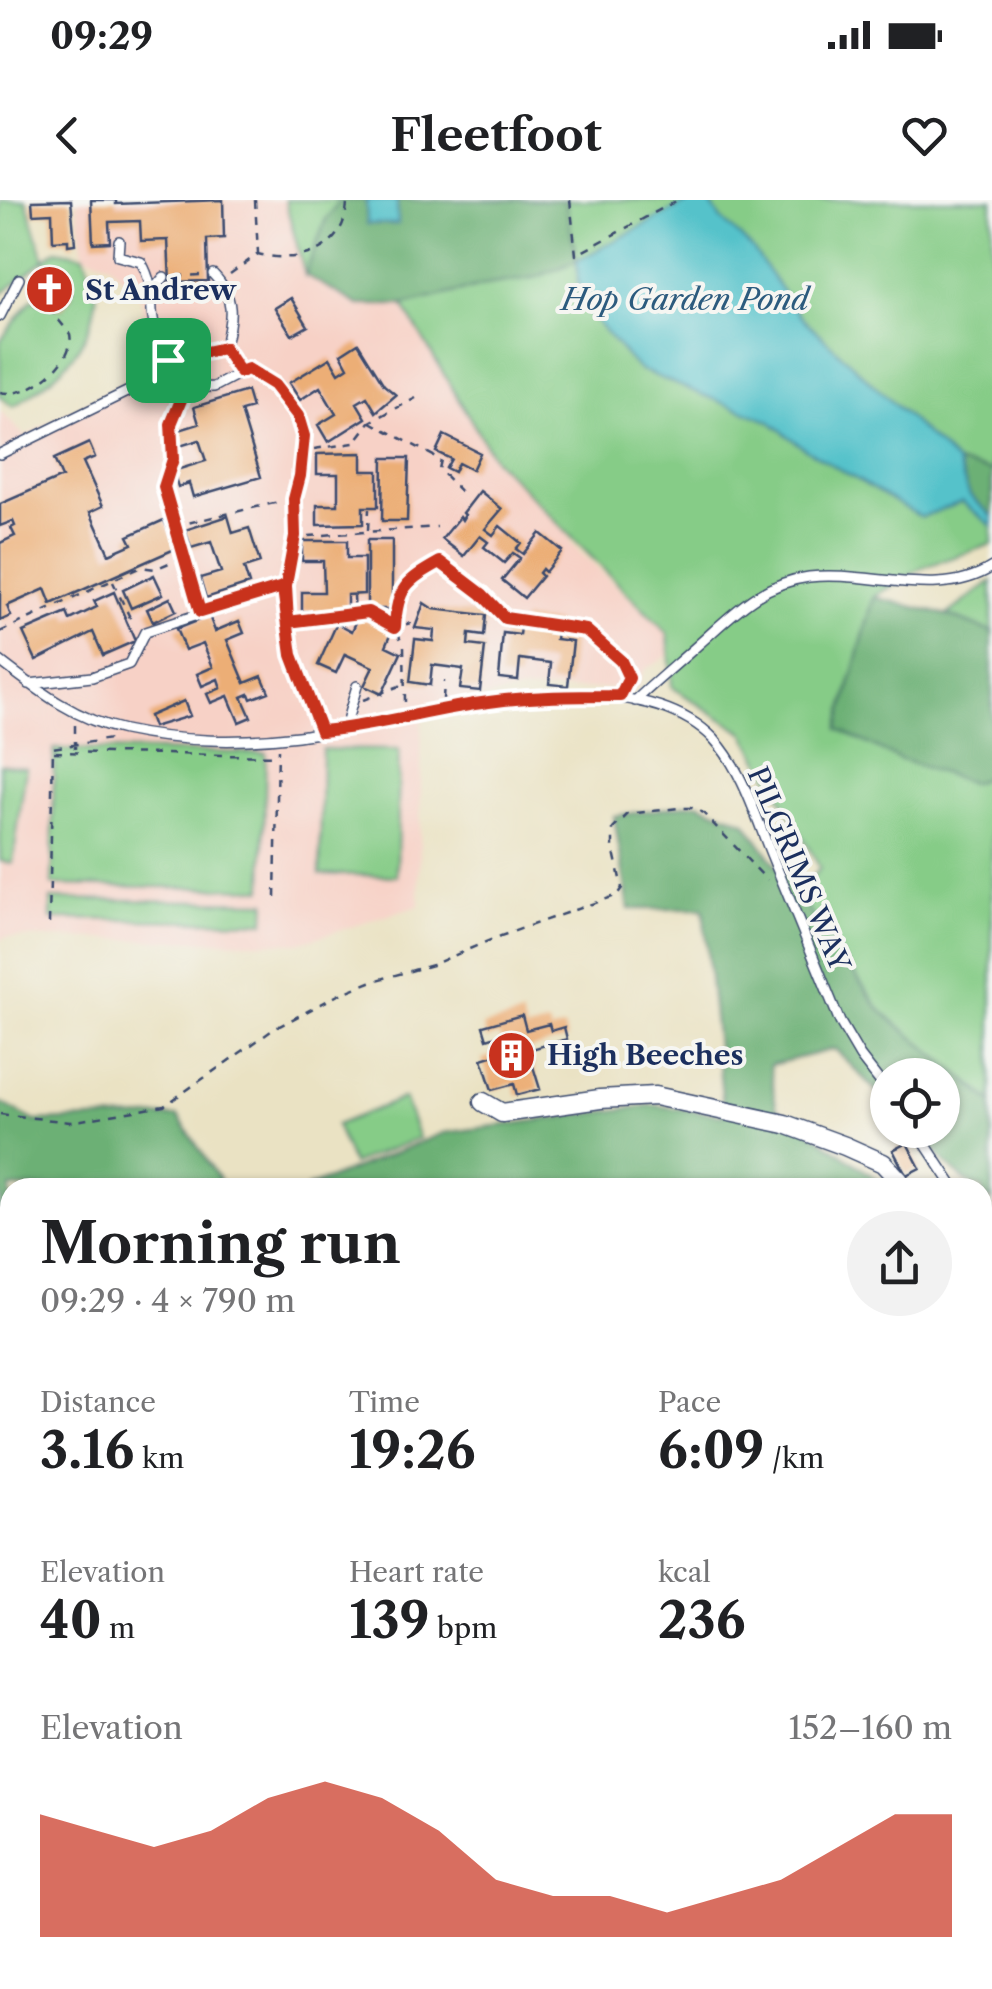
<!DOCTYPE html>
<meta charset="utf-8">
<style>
body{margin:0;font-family:"Libre Caslon Text",serif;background:#f2f2f2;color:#202124;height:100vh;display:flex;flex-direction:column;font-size:38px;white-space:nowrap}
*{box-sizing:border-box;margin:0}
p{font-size:32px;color:#757577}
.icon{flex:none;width:55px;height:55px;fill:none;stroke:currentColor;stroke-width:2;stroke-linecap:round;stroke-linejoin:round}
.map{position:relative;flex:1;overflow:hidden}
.panel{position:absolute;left:0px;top:978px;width:992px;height:812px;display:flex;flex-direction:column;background:#fff;border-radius:30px 30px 0 0;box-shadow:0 2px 8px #0004}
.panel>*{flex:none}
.fabs{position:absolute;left:870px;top:858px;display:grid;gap:20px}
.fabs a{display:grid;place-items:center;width:90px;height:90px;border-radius:50%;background:#fff;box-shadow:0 2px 8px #0004;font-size:50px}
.pin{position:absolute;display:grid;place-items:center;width:85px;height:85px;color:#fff;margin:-42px;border-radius:20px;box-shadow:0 5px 15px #0006}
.round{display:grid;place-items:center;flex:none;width:105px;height:105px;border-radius:52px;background:#f2f2f2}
.head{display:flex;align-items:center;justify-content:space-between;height:170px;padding:0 40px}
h1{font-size:55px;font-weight:700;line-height:75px}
.figures{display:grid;grid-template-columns:repeat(3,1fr);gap:15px;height:170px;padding:10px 40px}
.figures div{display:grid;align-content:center}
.figures b{font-size:50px;font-weight:700}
.figures small{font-size:28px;font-weight:400}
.figures p{font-size:28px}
.chart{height:280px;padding:20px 40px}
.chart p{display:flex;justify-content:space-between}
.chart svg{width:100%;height:180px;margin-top:10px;fill:#c8321e;opacity:.7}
.status{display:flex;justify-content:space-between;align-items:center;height:70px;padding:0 50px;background:#fff;direction:ltr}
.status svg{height:28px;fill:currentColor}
header{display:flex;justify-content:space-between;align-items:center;height:130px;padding:0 40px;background:#fff;font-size:45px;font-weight:700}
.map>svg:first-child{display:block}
.built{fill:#f7d1c6}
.green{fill:#86cc87;stroke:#507e72;stroke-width:2.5}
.forest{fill:#6cb074;stroke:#447069;stroke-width:2.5}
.water{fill:#54c2ca;stroke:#387894;stroke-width:2.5}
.building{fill:#ecae76}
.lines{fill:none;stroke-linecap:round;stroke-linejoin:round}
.lane-casing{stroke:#3a4a6d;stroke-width:12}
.street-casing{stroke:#3a4a6d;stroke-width:21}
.secondary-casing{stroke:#3a4a6d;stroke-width:29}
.highway-casing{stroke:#3a4a6d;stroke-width:34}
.path{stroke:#3a4a6d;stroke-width:2.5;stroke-dasharray:8 8;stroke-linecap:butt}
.lane{stroke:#fff;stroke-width:9}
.street{stroke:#fff;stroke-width:18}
.secondary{stroke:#fbe5cf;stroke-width:25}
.highway{stroke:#f5bf86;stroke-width:30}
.route-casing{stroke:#fff;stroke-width:20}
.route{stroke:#c8321e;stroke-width:12}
.labels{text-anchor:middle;stroke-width:8;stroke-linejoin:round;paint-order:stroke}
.poi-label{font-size:28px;font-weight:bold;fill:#1b2f5e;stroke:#f6f6f2;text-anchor:start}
.street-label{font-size:28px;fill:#1b2f5e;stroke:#f6f6f2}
.water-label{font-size:30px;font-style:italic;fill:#2c5b7e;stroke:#f6f6f2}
</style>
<div class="status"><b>09:29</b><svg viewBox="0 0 49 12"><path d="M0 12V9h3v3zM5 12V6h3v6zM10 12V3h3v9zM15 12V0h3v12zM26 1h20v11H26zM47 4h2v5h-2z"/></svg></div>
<header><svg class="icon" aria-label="back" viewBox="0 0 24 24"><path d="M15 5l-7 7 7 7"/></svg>Fleetfoot<svg class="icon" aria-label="heart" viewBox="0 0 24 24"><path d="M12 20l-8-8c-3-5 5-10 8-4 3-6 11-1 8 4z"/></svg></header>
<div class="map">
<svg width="992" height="1789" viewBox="0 0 992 1789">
<rect width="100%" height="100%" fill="#f6f6f2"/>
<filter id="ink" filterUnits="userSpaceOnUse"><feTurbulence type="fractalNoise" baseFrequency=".01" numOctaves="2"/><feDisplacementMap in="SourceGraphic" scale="20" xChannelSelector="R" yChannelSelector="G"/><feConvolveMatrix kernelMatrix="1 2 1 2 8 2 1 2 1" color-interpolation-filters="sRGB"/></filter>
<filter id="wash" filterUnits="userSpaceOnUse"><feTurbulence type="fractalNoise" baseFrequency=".0048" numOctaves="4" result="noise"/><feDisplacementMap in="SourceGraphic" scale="40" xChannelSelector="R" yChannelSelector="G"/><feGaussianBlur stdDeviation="2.25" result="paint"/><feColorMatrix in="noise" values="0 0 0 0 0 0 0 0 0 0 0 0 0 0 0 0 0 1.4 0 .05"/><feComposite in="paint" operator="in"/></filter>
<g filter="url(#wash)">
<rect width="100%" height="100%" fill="#eae2c3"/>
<path class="built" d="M76,0h209l20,75 54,29 44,1 91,154 72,74 7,13 95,88 1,21 -25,15 -7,18 -116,3 -99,16 -3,199 -121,37 -294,-6 -4,5v-531l25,25 125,-68 -8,-68 -33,-37 -25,-8z"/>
<path class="green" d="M0,0h26l18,59 12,-9 28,5c4,13 14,32 12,45 -6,51 -44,81 -83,107l-13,-10v-56l32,-42 29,10 11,-14 -28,-35 -41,33 -3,-1z
M285,0h56l-15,19 -21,56z
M407,0h585v344l-70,24 -48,29 -36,132 133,54 21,-7v326l-111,-91 -84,-116 23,-27 -75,-134 -73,-47 -4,-53 -174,-175 -91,-154z
M992,381v51l-45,-17z
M54,549l212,4 -3,136 -211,-4z
M322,549l77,1 -2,126 -77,-2z
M0,564l26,4 -13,95 -13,-2z
M51,699l215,3 -1,20 -214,-3z
M404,898l15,40 -67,26 -16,-39z"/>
<path class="forest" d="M341,0h224l12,61 -40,16 -51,8 -83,20h-44l-54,-30 21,-56z
M957,263l35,8v46l-22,-21z
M874,397l73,18 45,17v144l-21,7 -72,-24 -61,-30z
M697,603l48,19 136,189 111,91v99l-9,-7 -1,-6c-19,-1 -52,-43 -67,-58h27v-55h-54l-1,27 -52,-53 -65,16 6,42 112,80 -582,1 137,-55 210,-28 71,10 -21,-206h-74l-15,-93z
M0,902l35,19 143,-5 46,71 -214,1v116l-10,-3z
M992,1076v318h-10v-317z
M0,1510l10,1v256l-10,8z
M449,1780h183l-8,9h-164z"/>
<path class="water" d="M366,0h31l1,24h-31z
M692,0h16l12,18 32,30 48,68 157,147 13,33 22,20v10l-30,-24 -41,15 -116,-68 -36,-28 -131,-52 -59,-67 -2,-41z"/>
<g id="blocks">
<path class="building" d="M71,0l4,44 -7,1v-5l-15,1 -1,-28 -19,1 -1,-13z
M91,0h25v4l107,-4 1,38 -17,1 1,42 -38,1 -2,-42 -27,1 -1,-20 -31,1 1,20 -17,1z
M42,70l6,4 3,-4 10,7 -4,5 15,13 -11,14 -14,-12 -3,4 -11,-9 2,-3 -5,-5z
M291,98l17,28 -16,9 -17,-27z
M358,143l26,42 12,10 -20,17 -9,-15 -10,6 9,15 -38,24 -10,-17 18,-11 -16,-27 -20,13 -11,-17 41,-25 9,15 9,-6 -7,-13z
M247,191l5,17 -11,3 20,66 -68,20 -4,-14 -11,4 -5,-16 33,-10 -7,-21 -19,6 -4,-15 23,-7 -5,-17z
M444,235l36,18 -8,17 -14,-7 -4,9 -8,-4 5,-9 -15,-7z
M89,243l6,14 -12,5 20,44 -13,6 19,42 23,-10 -4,-8 36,-16 13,28 -126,56 -6,-15 -38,17 4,10 -11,5v-78l15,-7 -4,-8 4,-2 -2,-5 -13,5v-22l62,-27 -8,-18z
M362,253v18h16v36h-15v17l-46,1v-20h21v-31h-21v-20z
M383,258h26l-2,63h-25z
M480,291l22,18 -17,20 8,6 7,-9 21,17 -5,6 7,5 17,-21 22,18 -17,21 -3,-3 -3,4 3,3 -18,22 -22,-18 18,-22 -7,-5 -9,10 -20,-16 4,-5 -8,-6 -16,20 -22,-17 18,-22 2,3 3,-5 -2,-2z
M228,316l5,17 16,-5 11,35 -16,5 5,16 -43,14 -6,-20 21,-6 -10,-30 -20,6 -6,-18z
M367,340h25v69h-25z
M302,341h45v17h17v36l-17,1v16l-45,1v-20h22l-1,-31h-21z
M154,375l9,19 -32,14 -8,-18z
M114,392l21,49 -32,14 -10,-23 -57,28 -13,-28 44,-19 3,7 27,-13 -3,-6z
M170,398l6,13 -23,11 -6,-13z
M424,403l9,6 53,6 -2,21 -15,-2 -1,11 17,2 -5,44 -20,-2 3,-20 -31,-4 -2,20 -20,-3 5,-43 18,2 1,-11 -19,-2z
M209,416l6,15 24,-10 5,12 -17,7 18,43 17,-7 7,16 -18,7 -2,-5 -7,3 9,20 -12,5 -11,-26 -17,7 -4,-9 14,-6 -3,-9 -16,7 -5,-12 16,-7 -10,-24 -18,7 -9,-21z
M359,416l33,16 -6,14 15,7 -19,41 -18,-8 9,-19 -28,-13 -9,19 -18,-8 19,-42 15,8z
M522,419l36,4 -2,16 17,2 -5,45 -19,-2 2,-21 -31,-4 -2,21 -19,-2 4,-45 17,2z
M184,501l6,15 -37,11 -4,-11z
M522,815l4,15 23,-6 2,7 13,-4 3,12 -39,11 12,39 -23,6 -3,-11 -22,6 -10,-31 26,-8 -3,-11 -4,1 -2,-6 -12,4 -4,-13z
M907,943l13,25 -14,7 -13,-25z"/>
</g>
</g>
<g filter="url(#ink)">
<use href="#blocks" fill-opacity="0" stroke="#3a4a6d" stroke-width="2.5"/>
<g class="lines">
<defs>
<path id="lane" d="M119,41l-1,15 23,6c10,17 10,29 11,49 1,16 9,34 16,49
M213,74c23,23 19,45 11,75
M153,90l11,-13
M0,116l19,-37
M161,183l7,-23 56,-11 16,23
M0,254l143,-70 9,-2 34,6 28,-1 34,-18 27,16 23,32 6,19 -3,40 -7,23 1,37 -11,60 9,59 28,76
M440,362l65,55 81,13 35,31 8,17 -9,18
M0,461c39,30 76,59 124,69 55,12 118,13 174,6 108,-14 331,-86 416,3 28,30 42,78 57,115 23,56 46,112 69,168l20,34 28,36
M29,484l63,-7 37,-13 16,-32 140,-46
M635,501c21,-20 43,-38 64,-57 34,-30 62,-61 110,-67 59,-7 130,24 183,-10
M350,529l-2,-12 9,-31
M916,930l35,53 -1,5"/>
<path id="street" d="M483,902l19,11 98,-14 55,-3 130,28 60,22 38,17 16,17 1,8"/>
<path id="secondary" d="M982,1078h10
M0,1114l10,3"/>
<path id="highway" d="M0,1379l10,1
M0,1417l10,1
M982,1424l10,1
M982,1463h10
M0,1478h10
M982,1514l10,1
M982,1536l10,1"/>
</defs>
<use href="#lane" class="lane-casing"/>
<use href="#street" class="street-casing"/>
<use href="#secondary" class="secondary-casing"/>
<use href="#highway" class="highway-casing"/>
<path class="path" d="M255,0l3,53
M570,0l6,55 102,-55
M230,74l28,-20c42,11 89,-4 89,-54
M176,76l27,-1
M0,192c27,8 76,-30 70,-58l-17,-21 6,-6
M183,199l-12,25 2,35 -9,28 33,114
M371,222l70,38 -2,9 27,28
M314,249l40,-6 16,-21 46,-24
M174,326l109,-25
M368,330l1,-21
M308,336l129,-9
M113,382l20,42
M354,396l1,18
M298,421l69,-8 28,14 16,-4
M0,432l141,-65 14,2 28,-12
M443,499l1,-18
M363,500l39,-15
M405,502l-1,-56 -9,-19 2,-28 18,-23 15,-8
M75,525v27
M54,552l224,4
M275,697l3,-148
M49,723l4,-175 57,-9
M0,914l70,8 94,-16 110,-77 64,-34 32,-13 62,-17 63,-27 122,-43 5,-7 -9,-41v-18l15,-15 51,-6h13l11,5 64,67
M982,1001l10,5
M982,1372l10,2
M982,1723l10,-34
M970,1789l1,-9"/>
<use href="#lane" class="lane"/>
<use href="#street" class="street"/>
<use href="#secondary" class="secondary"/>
<use href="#highway" class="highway"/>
</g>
</g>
<g class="lines" filter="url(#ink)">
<defs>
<path id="route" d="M168,160l56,-12 16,24 8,-3 26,16 24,31 6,20 -4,40 -6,23 1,37 -11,60 8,59 29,76c57,-5 111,-22 168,-29 43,-6 87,-6 131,-6l9,-18 -8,-17 -35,-31 -81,-12 -23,-24 -42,-32c-34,19 -43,26 -45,65l-27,-15 -80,10 -2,-36 -86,26 -36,-125 9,-28 -2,-35 15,-36 -25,-5 7,-23"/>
</defs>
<use href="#route" class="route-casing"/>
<use href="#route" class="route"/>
</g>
<defs>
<symbol id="church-disc" viewBox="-11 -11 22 22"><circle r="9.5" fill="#c8321e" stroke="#f6f6f2"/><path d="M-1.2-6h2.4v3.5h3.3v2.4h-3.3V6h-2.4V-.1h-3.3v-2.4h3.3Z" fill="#fff"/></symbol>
<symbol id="building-disc" viewBox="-11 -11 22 22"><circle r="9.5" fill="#c8321e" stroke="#f6f6f2"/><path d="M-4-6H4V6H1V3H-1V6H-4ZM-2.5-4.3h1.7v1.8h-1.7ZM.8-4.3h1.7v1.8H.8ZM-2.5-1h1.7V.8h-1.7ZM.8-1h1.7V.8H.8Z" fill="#fff"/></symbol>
</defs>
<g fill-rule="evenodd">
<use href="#church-disc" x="22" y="62" width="55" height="55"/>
<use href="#building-disc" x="484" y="828" width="55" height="55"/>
</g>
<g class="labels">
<g class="poi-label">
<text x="85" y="100">St Andrew</text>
<text x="547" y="865">High Beeches</text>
</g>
<g class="street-label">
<text transform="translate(799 669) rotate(67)" y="10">PILGRIMS WAY</text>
</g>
<g class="water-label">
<text x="685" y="110">Hop Garden Pond</text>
</g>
</g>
</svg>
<div class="fabs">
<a><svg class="icon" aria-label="locate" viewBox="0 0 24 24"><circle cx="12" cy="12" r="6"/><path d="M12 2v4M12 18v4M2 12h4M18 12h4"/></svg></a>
</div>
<div class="pin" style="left:168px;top:160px;background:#1e9e55"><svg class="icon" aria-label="arrive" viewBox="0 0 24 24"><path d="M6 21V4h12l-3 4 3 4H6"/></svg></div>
<section class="panel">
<div class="head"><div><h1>Morning run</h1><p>09:29 · 4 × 790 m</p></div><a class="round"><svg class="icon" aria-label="share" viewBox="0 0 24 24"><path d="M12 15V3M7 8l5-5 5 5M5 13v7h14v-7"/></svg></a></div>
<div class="figures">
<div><p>Distance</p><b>3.16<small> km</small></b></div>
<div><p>Time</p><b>19:26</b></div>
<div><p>Pace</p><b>6:09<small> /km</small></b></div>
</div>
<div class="figures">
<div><p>Elevation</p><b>40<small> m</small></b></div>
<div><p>Heart rate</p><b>139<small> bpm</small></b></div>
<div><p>kcal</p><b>236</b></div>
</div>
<div class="chart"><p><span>Elevation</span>152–160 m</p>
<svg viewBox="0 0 160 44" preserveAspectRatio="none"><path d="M0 44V14L10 18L20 22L30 18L40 10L50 6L60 10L70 18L80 30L90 34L100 34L110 38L120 34L130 30L140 22L150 14L160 14V44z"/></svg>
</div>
</section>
</div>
